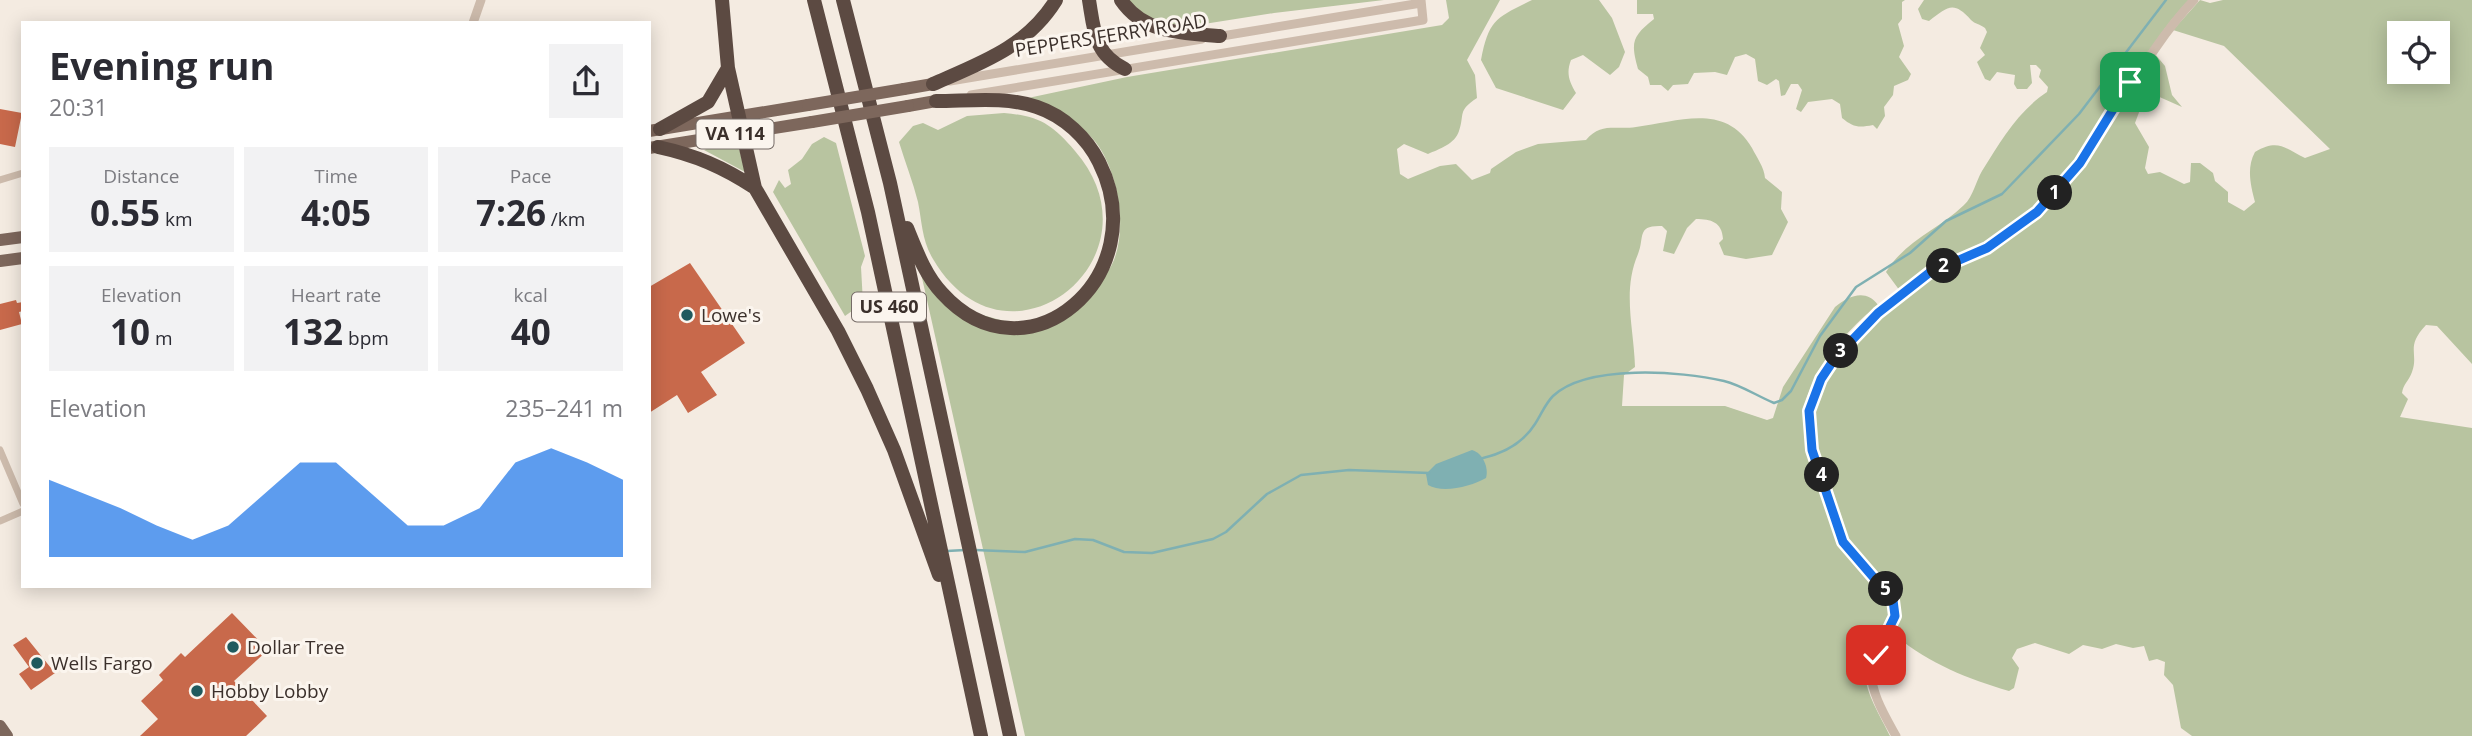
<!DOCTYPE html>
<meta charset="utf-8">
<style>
body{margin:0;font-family:"Open Sans",sans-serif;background:#f2f2f3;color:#2b2b33;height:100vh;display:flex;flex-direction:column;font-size:26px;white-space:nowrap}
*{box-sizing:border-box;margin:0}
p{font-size:23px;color:#7c7c81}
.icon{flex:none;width:38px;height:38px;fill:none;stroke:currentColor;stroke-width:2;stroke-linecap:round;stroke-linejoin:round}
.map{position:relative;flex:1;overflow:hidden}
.sheet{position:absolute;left:21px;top:21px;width:630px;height:567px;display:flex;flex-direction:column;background:#fff;border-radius:0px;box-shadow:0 4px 18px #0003}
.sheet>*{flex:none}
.controls{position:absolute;left:2387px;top:21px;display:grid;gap:14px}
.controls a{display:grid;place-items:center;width:63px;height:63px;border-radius:0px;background:#fff;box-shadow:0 4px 18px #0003;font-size:35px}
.pin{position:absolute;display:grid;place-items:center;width:60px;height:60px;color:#fff;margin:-30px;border-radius:14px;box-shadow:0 4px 10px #0006}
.km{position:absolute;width:35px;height:35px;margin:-18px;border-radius:50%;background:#222;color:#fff;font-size:19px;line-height:35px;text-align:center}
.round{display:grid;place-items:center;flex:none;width:74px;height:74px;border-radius:0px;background:#f2f2f3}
.headline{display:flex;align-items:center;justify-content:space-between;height:119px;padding:0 28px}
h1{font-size:38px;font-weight:700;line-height:52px}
.figures{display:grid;grid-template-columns:repeat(3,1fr);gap:10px;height:119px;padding:7px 28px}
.figures div{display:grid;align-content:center;border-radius:0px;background:#f2f2f3;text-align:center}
.figures b{font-size:35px;font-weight:700}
.figures small{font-size:19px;font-weight:400}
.figures p{font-size:19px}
.chart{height:196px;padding:14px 28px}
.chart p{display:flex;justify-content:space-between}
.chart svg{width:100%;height:126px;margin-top:7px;fill:#1a73e8;opacity:.7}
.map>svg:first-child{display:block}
.green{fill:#b8c4a0;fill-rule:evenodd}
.water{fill:#7fb0b2}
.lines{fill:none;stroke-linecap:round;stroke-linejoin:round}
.stream{stroke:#7fb0b2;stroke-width:2.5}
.building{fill:#c8694b}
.minor{stroke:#cdbbac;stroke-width:7}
.tertiary{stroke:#cdbbac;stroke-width:9}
.primary{stroke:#7d675c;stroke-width:12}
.motorway{stroke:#5c4a42;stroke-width:14}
.primary-bridge{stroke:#7d675c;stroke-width:12}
.route-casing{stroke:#fff;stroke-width:14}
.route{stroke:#1a73e8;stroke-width:9}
.poi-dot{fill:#1f5a5e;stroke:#fbf5ee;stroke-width:2.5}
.labels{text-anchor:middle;stroke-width:6;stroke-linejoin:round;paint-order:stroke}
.shield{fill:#fbf5ee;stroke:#756b66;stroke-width:2}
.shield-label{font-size:18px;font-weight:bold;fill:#3b302b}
.street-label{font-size:19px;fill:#3b302b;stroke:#fbf5ee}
.poi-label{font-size:19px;fill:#3b302b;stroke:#fbf5ee;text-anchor:start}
</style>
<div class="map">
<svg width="2472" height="736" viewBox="0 0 2472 736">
<rect width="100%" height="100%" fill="#f4ebe1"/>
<path class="green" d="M1128,0h256l-110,13 -89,14 -41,-11z
M1446,0h54l-33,60 8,15 2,23c-20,13 -12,16 -18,33 -4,13 -20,18 -31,23l-24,-10 -7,5 3,25 8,5 32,-13 16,-2 16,16 18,-7 1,-4 25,-17 22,-8 48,-4c15,-18 29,-10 50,-13 42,-5 89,-25 116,21 5,10 12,19 13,30l17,14 -1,17 7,13 -16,33 -26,4 -22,-4 -5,-12 4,-4c-1,-17 -12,-20 -27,-20l-9,9 -13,26 -11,-3 4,-20 -5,-5c-26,-1 -17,11 -24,28 -16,37 -4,75 -3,113l-11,8 -2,31h103l42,14 6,-2 10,-31 52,-80c13,-11 31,-19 43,-2 -30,23 -74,73 -74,113 -1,27 11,53 20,77 6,19 8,38 20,55 11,17 34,29 43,47 13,28 -22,49 -22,75 0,21 16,45 25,64h-865l-105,-467 33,38 77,21c19,-13 62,-37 75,-53 28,-32 14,-114 -17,-141 -17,-14 -40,-25 -60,-36l99,-21 315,-52 7,-7z
M1532,0h67l13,18 13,34 -6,15 -9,8 -27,-20 -12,5c-5,13 -2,21 5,33l-13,17 -67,-22 -15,-28c8,-41 15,-42 51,-60z
M1637,0h268l-3,2v17l-4,5 6,22 -5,11 12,17 -3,6 -14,6 -1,9 -9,12 1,9 -8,13 -4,-4c-15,3 -20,2 -31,-7l-2,-14 -8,-5 -24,3 -7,10 -5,-3 6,-19 -4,-6h-7l-6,11 -4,1 -2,-15 -3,-2 -9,6 -9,-4 -3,-22 -9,-5 -11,3 -8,18 -12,-3 -21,1 -6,11 -15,1 -5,6 -7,-6h-11l-2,-8 -10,-8c-8,-28 -5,-33 16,-50l-1,-5h-16z
M1924,0h265c-48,50 -73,114 -116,166 -49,60 -107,88 -173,125l-14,-19c20,-32 52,-42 78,-67 9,-8 12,-24 18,-34 18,-29 36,-60 65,-79l1,-5 -9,-10 2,-7 -5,-5h-6l2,18 -5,6h-10l-3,-5 1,-9 -18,-3 -7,9 -5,-2 -8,-17 8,-7 -5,-7 7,-16 -2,-4c-5,-4 -10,-4 -14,-8 -18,-20 -23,-13 -42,1l-7,-2 -4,-10z
M2200,0l10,3 13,-3h249v364l-35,-38 -11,-1c-21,22 -7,28 -14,47 -3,9 -9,12 -10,21l6,6 -8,18 72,11v308h-280l-11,-8 -8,-43 -9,-10 1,-13 -8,-3 -8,2 -5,-15 -11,2 -17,-4 -14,5 -19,-4 -14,9 -34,-11 -18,6 -5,9 7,10 -5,20 -5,3c-41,-12 -79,-27 -113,-55l-2,-3 4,-30 -54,-68 -26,-79 -6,-25 1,-22 16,-35 28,-35 69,-58 62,-30 51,-36 116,-161 10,12 7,29 10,12 -27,-12 -11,4 -9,24 14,24 -4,21 3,6 12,-2 24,12 6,-2 1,-19h9l13,10 2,8 13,11v10l16,9 11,-9c-4,-15 -9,-34 0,-50 24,-14 30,-3 50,6l25,-9 -106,-103 -51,-16zM2399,33h39v39h-39z
M1004,113c35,3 48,11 71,38 92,106 -68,234 -142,108 -11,-18 -11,-37 -15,-57 -5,-20 -13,-40 -19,-60l14,-16 10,-3 15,7 29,-14z
M824,137l12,6 29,113 -4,11 2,36 -18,13 -72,-124 6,-12 6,8 6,-4 -3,-14 14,-11 10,-15z
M727,141l11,3 7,28 -41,-22z"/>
<path class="water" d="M1472,450c11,3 17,18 14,28 -14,8 -43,16 -58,7l-2,-11 10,-10z"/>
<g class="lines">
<path class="stream" d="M1483,458c21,-5 40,-15 52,-34 6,-9 10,-20 18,-28 34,-32 128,-25 171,-15 17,4 33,15 50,22l8,-3 9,-9 29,-55 36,-49 54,-34 36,-32 56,-27 77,-80 87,-114
M975,550l50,2 50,-13 18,1 31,12 28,1 61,-14 13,-7 41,-38 34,-19 48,-5 80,3
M947,551l18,-1"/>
</g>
<path class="building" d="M0,109l22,4 -7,34 -15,-3z
M690,263l55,80 -44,29 16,23 -29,18 -11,-18 -28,18v-126z
M16,300l1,3 6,-1v9l-4,1 3,12 -22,6v-26z
M232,613l36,37 -34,31 33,35 -21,20h-106l18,-17 -17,-18 22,-21 -4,-5 22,-22 4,4z
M26,637l29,36 -24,17 -12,-16 10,-7 -16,-22z"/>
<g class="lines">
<path class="minor" d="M0,180l23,-7
M0,450l23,54
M0,521l23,-10"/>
<path class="tertiary" d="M473,23l8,-23
M1216,37l205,-34
M950,81l252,-42
M971,95l452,-75 -2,-20
M1896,736c-10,-18 -28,-47 -24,-69 4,-24 31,-42 20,-68 -10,-25 -40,-36 -50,-61 -7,-16 -9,-34 -15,-51 -7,-22 -19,-41 -19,-65 2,-53 80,-127 124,-150 37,-20 74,-31 106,-60 65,-60 95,-148 156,-212"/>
<path class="primary" d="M904,89l29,-5
M908,106l28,-5
M649,131l159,-26
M649,148l163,-26
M0,240l23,-3
M0,261l23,-3
M0,726l7,10"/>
<path class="motorway" d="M722,0l6,68 27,120 83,143 29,58 27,61 45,125
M814,0l54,212 113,524
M843,0l47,183 120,553
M1089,0c5,30 5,54 36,69
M1121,0c23,34 62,33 99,36
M933,84c48,-21 94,-37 123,-84
M660,129l48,-27 20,-34
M658,147c37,8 65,20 97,41
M907,228c9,22 18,47 35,65 85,94 214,-18 157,-131 -12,-24 -35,-46 -62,-55 -32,-11 -68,-6 -101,-6"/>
<path class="primary-bridge" d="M808,105l96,-16
M812,122l96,-16"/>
</g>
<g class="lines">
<defs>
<path id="route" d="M1876,655l19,-39 -2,-16 -50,-58 -31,-92 -3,-39 12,-32 14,-21 43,-45 51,-40 58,-25 50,-36 43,-49 50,-81"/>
</defs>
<use href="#route" class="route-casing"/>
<use href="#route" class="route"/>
</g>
<g class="poi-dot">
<circle cx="687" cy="315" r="7"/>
<circle cx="233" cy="647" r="7"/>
<circle cx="37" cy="663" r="7"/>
<circle cx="197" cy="691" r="7"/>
</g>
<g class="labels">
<g class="shield">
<rect x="696.5" y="119.5" width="77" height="29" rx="5"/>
<rect x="852" y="292.5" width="74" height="29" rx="5"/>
</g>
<g class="shield-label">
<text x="735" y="140">VA 114</text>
<text x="889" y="313">US 460</text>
</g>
<g class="street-label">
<text transform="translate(1111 35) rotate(-9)" y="7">PEPPERS FERRY ROAD</text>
</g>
<g class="poi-label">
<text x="701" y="322">Lowe's</text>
<text x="247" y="654">Dollar Tree</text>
<text x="51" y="670">Wells Fargo</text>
<text x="211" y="698">Hobby Lobby</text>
</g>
</g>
</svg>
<div class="controls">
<a><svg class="icon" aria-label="locate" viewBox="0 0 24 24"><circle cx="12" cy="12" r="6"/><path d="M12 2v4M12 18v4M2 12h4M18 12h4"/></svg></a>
</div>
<div class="pin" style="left:2130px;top:82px;background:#1e9e55"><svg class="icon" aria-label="arrive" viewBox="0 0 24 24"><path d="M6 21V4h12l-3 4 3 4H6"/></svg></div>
<div class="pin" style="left:1876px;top:655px;background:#d93025"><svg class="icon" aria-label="check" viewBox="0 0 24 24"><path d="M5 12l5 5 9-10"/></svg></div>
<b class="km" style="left:2055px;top:193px">1</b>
<b class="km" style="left:1944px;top:266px">2</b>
<b class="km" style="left:1841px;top:351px">3</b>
<b class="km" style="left:1822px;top:475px">4</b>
<b class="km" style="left:1886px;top:589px">5</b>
<section class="sheet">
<div class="headline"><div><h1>Evening run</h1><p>20:31</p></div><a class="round"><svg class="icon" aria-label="share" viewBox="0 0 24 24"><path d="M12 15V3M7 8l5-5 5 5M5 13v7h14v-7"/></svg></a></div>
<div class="figures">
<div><p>Distance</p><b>0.55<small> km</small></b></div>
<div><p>Time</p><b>4:05</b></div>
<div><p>Pace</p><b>7:26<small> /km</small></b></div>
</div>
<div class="figures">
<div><p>Elevation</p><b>10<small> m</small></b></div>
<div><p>Heart rate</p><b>132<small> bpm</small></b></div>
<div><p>kcal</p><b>40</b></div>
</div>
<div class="chart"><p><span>Elevation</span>235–241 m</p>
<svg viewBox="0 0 160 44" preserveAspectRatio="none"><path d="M0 44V17L10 22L20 27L30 33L40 38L50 33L60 22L70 11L80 11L90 22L100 33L110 33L120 27L130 11L140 6L150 11L160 17V44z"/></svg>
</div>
</section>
</div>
